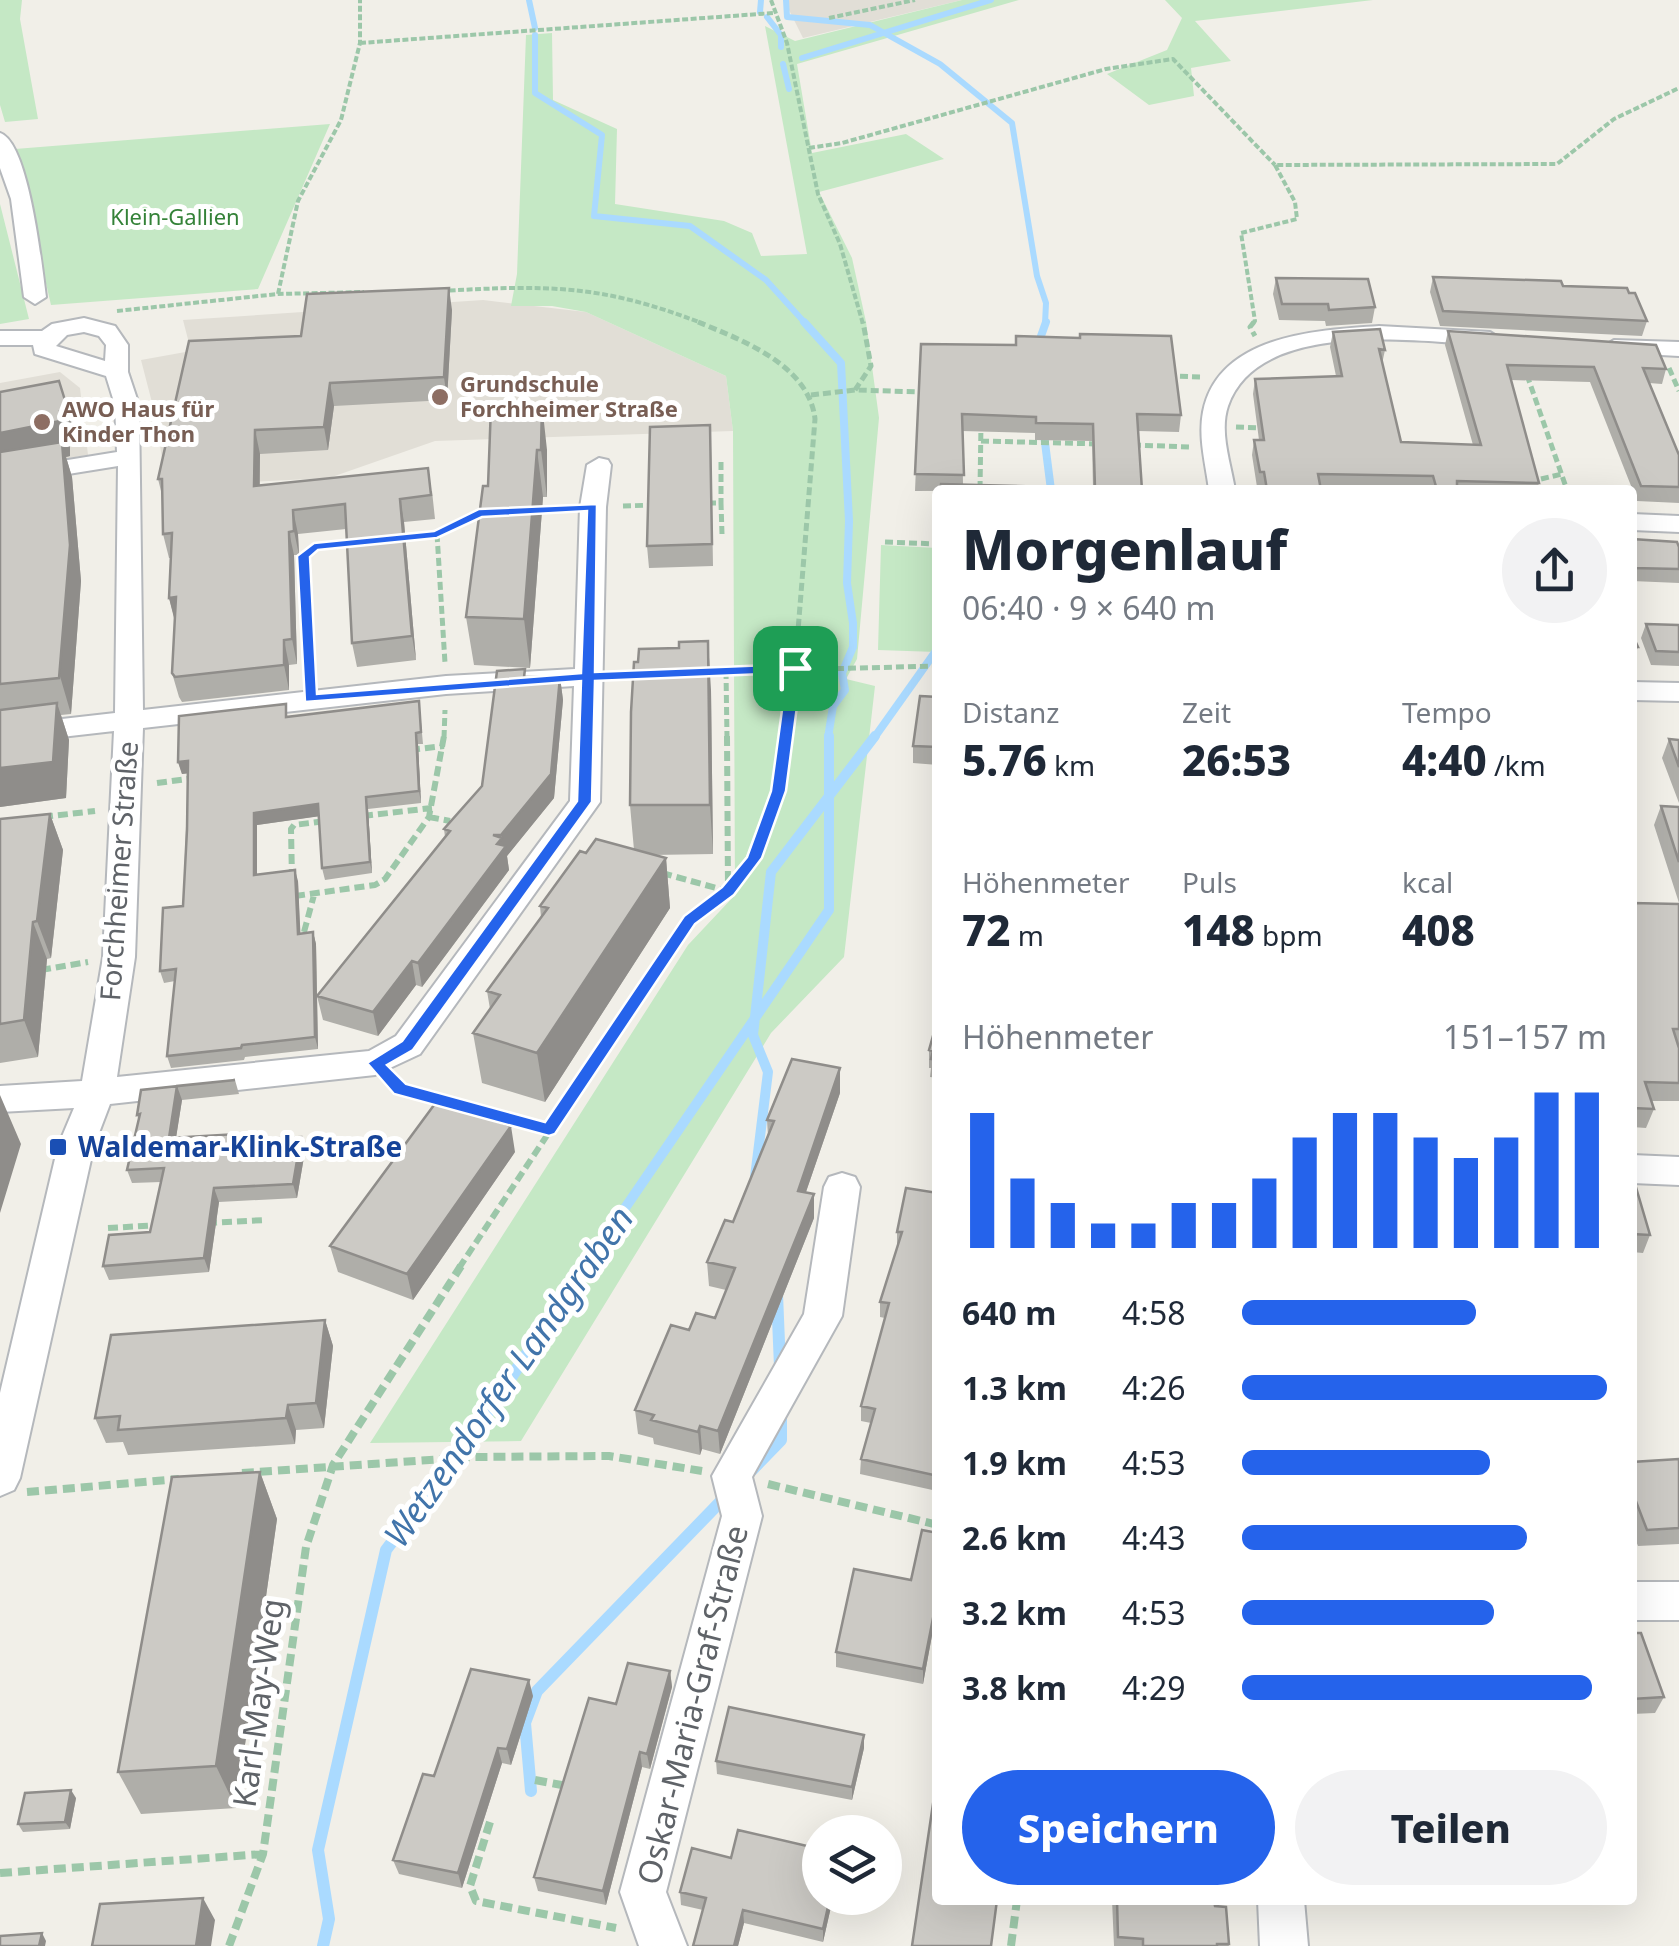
<!DOCTYPE html>
<html lang="de">
<meta charset="utf-8">
<style>
body{margin:0;font-family:"Noto Sans",sans-serif;background:#f2f2f3;color:#1f2937;height:100vh;display:flex;flex-direction:column;font-size:38px;white-space:nowrap}
*{box-sizing:border-box;margin:0}
p{font-size:32px;color:#747a83}
.icon{flex:none;width:55px;height:55px;fill:none;stroke:currentColor;stroke-width:2;stroke-linecap:round;stroke-linejoin:round}
.map{position:relative;flex:1;overflow:hidden}
.side{position:absolute;left:932px;top:485px;width:705px;height:1420px;display:flex;flex-direction:column;background:#fff;border-radius:10px;box-shadow:0 10px 40px #0002}
.side>*{flex:none}
.tools{position:absolute;left:802px;top:1815px;display:grid;gap:20px}
.tools a{display:grid;place-items:center;width:100px;height:100px;border-radius:50%;background:#fff;box-shadow:0 10px 40px #0002;font-size:50px}
.pin{position:absolute;display:grid;place-items:center;width:85px;height:85px;color:#fff;margin:-42px;border-radius:20px;box-shadow:0 5px 15px #0006}
.round{display:grid;place-items:center;flex:none;width:105px;height:105px;border-radius:52px;background:#f2f2f3}
.head{display:flex;align-items:center;justify-content:space-between;height:170px;padding:0 30px}
h1{font-size:55px;font-weight:800;line-height:75px}
.figures{display:grid;grid-template-columns:repeat(3,1fr);gap:15px;height:170px;padding:10px 30px}
.figures div{display:grid;align-content:center}
.figures b{font-size:42px;font-weight:800}
.figures small{font-size:28px;font-weight:400}
.figures p{font-size:28px}
.chart{height:280px;padding:20px 30px}
.chart p{display:flex;justify-content:space-between}
.chart svg{width:100%;height:180px;margin-top:10px;stroke:#2563eb;stroke-width:6}
.action{display:flex;gap:20px;margin-top:auto;padding:20px 30px}
.action a{flex:1;height:115px;border-radius:60px;background:#2563eb;color:#fff;font-size:40px;font-weight:800;line-height:115px;text-align:center}
.action a+a{background:#f2f2f3;color:#1f2937}
ul{padding:0 30px;list-style:none;font-size:32px}
li{display:grid;grid-template-columns:160px 120px 1fr;align-items:center;height:75px}
li i{height:25px;border-radius:12px;background:#2563eb}
.map>svg:first-child{display:block}
.education{fill:#e1ded6}
.green{fill:#c5e8c5}
.lines{fill:none;stroke-linecap:round;stroke-linejoin:round}
.stream-far3{stroke:#aadaff;stroke-width:6}
.stream-far2{stroke:#aadaff;stroke-width:8}
.stream-far1{stroke:#aadaff;stroke-width:10}
.stream{stroke:#aadaff;stroke-width:12}
.minor-casing{stroke:#b5b8bc;stroke-width:4}
.path-far3{stroke:#9cc7a9;stroke-width:4;stroke-dasharray:6 2.5;stroke-linecap:butt}
.path-far2{stroke:#9cc7a9;stroke-width:5;stroke-dasharray:8 4;stroke-linecap:butt}
.path-far1{stroke:#9cc7a9;stroke-width:6;stroke-dasharray:10 5;stroke-linecap:butt}
.path{stroke:#9cc7a9;stroke-width:8;stroke-dasharray:12 6;stroke-linecap:butt}
.minor{fill:#fff;fill-rule:evenodd}
.wall{fill:#afaea9;fill-rule:evenodd}
.shaded-wall{fill:#8f8d8a}
.building{fill:#cccac5;stroke:#8f8d8a;stroke-width:2.5}
.route{fill:#2563eb;stroke:#fff;stroke-width:2.5;fill-rule:evenodd}
.education-dot{fill:#8d6e63;stroke:#fff;stroke-width:4}
.transit-dot{fill:#1a4fb4;stroke:#fff;stroke-width:4}
.labels{text-anchor:middle;stroke-width:10;stroke-linejoin:round;paint-order:stroke}
.far-park-label{font-size:22px;fill:#348238;stroke:#fff}
.far-education-label{font-size:22px;font-weight:bold;fill:#785e54;stroke:#fff;text-anchor:start}
.street-label{font-size:28px;fill:#5f6368;stroke:#fff}
.transit-label{font-size:28px;font-weight:bold;fill:#164399;stroke:#fff;text-anchor:start}
.near-street-label{font-size:32px;fill:#5f6368;stroke:#fff}
.near-water-label{font-size:35px;font-style:italic;fill:#4174aa;stroke:#fff}
</style>
<div class="map">
<svg width="1679" height="1946" viewBox="0 0 1679 1946">
<rect width="100%" height="100%" fill="#f1efe8"/>
<path class="education" d="M784,0h178l-159,38z
M483,300l103,12 140,64 7,55 -298,10 -106,37 -163,8 -10,-68 -15,-58 50,-9 -8,-31z
M60,372l20,16 8,67 -88,14v-86z"/>
<path class="green" d="M0,0h22l-2,19 18,100 -33,3 -5,-17z
M962,0h57l-222,64 15,89 94,-19 38,25 -125,33 33,66 14,64 13,96 -22,241 -11,20 29,7 -31,271 -73,76 -250,408 -151,2 318,-498 47,-50 -2,-464 -7,-55 -140,-64 -34,-6h-41l6,-32 9,-239 26,-2 1,67 64,29 -2,75 109,17 28,12 9,23 46,-2 -42,-228 30,15z
M1165,0h208l-178,21 36,40 -40,7 3,28 -45,9 -42,-31 60,-24 15,-32z
M330,124l-72,165 -207,16 -36,-156z
M0,204l29,115 -29,5z
M881,545l56,3v104l-59,-2z"/>
<g class="lines">
<path class="stream-far3" d="M529,0l6,28
M786,0l1,17 83,8 70,39 72,59 25,153 9,27 -1,21
M760,12l1,-12
M767,17l14,18v12
M535,35v58l67,42 -8,81 96,10 76,54 40,44
M802,58l189,-58
M783,64l6,25"/>
<path class="stream-far2" d="M804,322l37,41 8,158 -2,62 6,40v24l-11,26 3,17 -12,16 -5,32
M1045,347l-4,-11 5,-14
M1043,427l8,63
M874,738l64,-90"/>
<path class="stream-far1" d="M755,1177l13,-105 -15,-37 18,-163 104,-136
M584,1268l245,-358v-174"/>
<path class="stream" d="M777,1294l3,73
M752,1470l29,-30v-26
M531,1791l-6,-68 12,-32 189,-195
M323,1946l6,-27 -11,-69 68,-300 89,-118 110,-166"/>
<defs>
<path id="minor" d="M0,133c29,9 42,134 46,164l-11,7 -11,-7 -13,-98 -11,-31z
M84,318l31,8 13,19v27l11,33 4,305 303,-34 129,-7 5,-162 7,-42 12,-7 9,2 3,5 -5,42 -6,295 -180,252 -45,21 -265,29 -16,42 -74,332 -6,12 -14,6v-103l58,-247 16,-38 -74,4v-26l82,-5 21,-124 11,-226 -114,13v-18l115,-13 3,-247 -118,19v-14l117,-19 -2,-47 -9,-29 -71,-22 -2,-9h-33v-14h42l10,-7zM84,332l15,4 7,9 -1,16 -49,-15 11,-11zM574,686l-4,115 -174,235 -27,15 -252,26 18,-120 8,-229 303,-34z
M1379,326l111,6 11,7c-12,13 -41,4 -59,3 -64,-4 -188,-12 -214,64 -9,26 3,58 7,84h-26c-3,-25 -11,-52 -6,-78 15,-77 114,-82 176,-86z
M1614,340l65,2v14l-73,-4 -3,-5z
M1632,514l47,2v16l-47,-2z
M1632,682l47,1v18l-47,-1z
M1632,1155l47,2v28l-47,-2z
M842,1173l13,4 5,10 -18,129 -90,161 10,39 -96,376 21,54h-48l-19,-54 102,-376 -10,-40 92,-162 20,-127 5,-10z
M1632,1582h47v38h-47z
M1258,1900h46l4,46h-48z"/>
</defs>
<use href="#minor" class="minor-casing"/>
<path class="path-far3" d="M771,0l16,43 31,151 22,50 23,80
M829,18l86,-18
M360,43l413,-30
M809,148l33,-5 264,-74 67,-10 102,106
M441,291c108,-6 160,-7 263,33
M278,294l20,-93 43,-81 19,-77v-43
M117,311l161,-17 86,-2
M1252,324l3,-3 -14,-88 56,-14 -2,-17 -20,-37 282,-1 57,-45 65,-31"/>
<path class="path-far2" d="M698,322c44,18 111,43 117,97l-20,249 -10,70
M1254,322l-4,5 5,9
M1669,368l10,23
M1527,375l40,115
M1168,376l33,1
M855,390l16,-24 -8,-44
M811,395l44,-5 69,2
M1236,427l28,1
M981,441l119,3
M1133,445l57,2
M721,462v41
M1541,479l21,-5
M980,489l1,-65
M708,503h13l1,31
M623,506l32,-1
M538,510l27,-1
M437,534l8,129
M398,538l39,-4 48,-21
M885,542l53,2
M726,671l1,67
M704,672l234,-6
M614,676l27,-1
M310,678l-6,-122 10,-9 37,-4
M444,738l1,-28"/>
<path class="path-far1" d="M727,736l1,154
M410,750l34,-4
M157,783l37,-5
M363,816l69,-8
M43,817l52,-6
M429,817l21,4
M662,873l65,18
M292,879l-1,-50 3,-4 32,-4
M295,896l80,-11 10,-6 44,-62 15,-81
M304,932l10,-37
M41,970l47,-8
M394,1082l6,7 149,41
M207,1223l59,-3
M108,1228l52,-3
M459,1268l231,-348c73,-56 83,-95 96,-184"/>
<path class="path" d="M242,1473l230,-16 137,-1 93,15
M768,1484l170,41
M27,1492l152,-13
M535,1780l32,6
M490,1822l-20,64 6,15 140,27
M0,1873l263,-19
M229,1946l34,-92 43,-307 27,-82 128,-199
M1011,1946l6,-46"/>
<use href="#minor" class="minor"/>
</g>
<path class="wall" d="M1433,277l130,9 66,7 18,28 -5,15 -202,-10 -10,-34z
M1276,278l99,29 -3,16 -46,3 -1,-5 -46,-1 -6,-26z
M452,310l-5,90 -113,6 -6,44 -68,4v31l172,6 3,28 -31,3 12,138 -59,7 -5,-24 -6,-114 -48,5 1,21h-5l3,109 -8,1v25l-107,12 -3,-5 -7,-24 3,-53 -6,-22 2,-40h-2l-6,-24 -1,-39 -4,-16 143,-143z
M1448,331l218,38 -4,15 -13,-1 30,72v48l-42,-2 -47,-119 -79,-2 28,103 -2,7 -216,-1v1h-59v-3h-5l-5,-32 2,-15h5l-6,-46 2,-15 81,-3 -6,-29 3,-15 52,18 -3,14 19,78 72,3 -28,-100z
M921,344l260,71 -2,17 -41,-1 4,59h13l-240,1zM962,431l73,2v7l57,1 1,47 -130,-4z
M0,392l78,52 -8,2v10l-4,1 6,20 9,104 -10,133 -10,1 8,25 -3,58 -66,9z
M491,406l56,44v47h-4l-13,171 -56,-3 -8,-48 22,-131z
M711,446l2,120 -64,2 -2,-22z
M1632,539l47,8v36l-47,-2z
M1646,624l33,1v41l-28,-1 -10,-27z
M1632,634l6,13 -6,16z
M526,677h34l3,23 -9,98 -47,58 2,14 -87,117 -6,-2 -38,51 -55,-16 -6,-24 128,-159 -1,-8 38,-43z
M711,690l2,164 -61,1 14,3 4,50 -125,194 -63,-19 -9,-50 17,-24 -3,-18 54,-74 -1,-11 46,-53 48,-3 -4,-45z
M938,697v68l-25,-2v-17z
M419,701l4,43h-5l3,59 -53,6 4,64 -47,7 -3,-12 -3,-52 -62,9v49l41,7 2,53 13,-2 3,12 2,105 -73,8 -1,3 -73,8 -4,-12 8,-75 -11,2 -4,-12 23,-65 5,-133 -6,1 -4,-12 111,-45z
M1669,739l10,1v63l-17,-45z
M1661,806l18,1v96l-25,-78z
M50,814l13,36 -12,108 -4,1 -9,98 -38,6v-244z
M1632,903l47,1v197h-28l3,8 -8,19 -14,-1z
M938,1018v60l-8,-1 1,-9h-2v-18z
M235,1080l4,14 -57,6 -6,37 62,3 67,11 -8,47 -78,4 -10,70 -100,8 -6,-14 47,-34 11,-50 -29,1 -5,-13 12,-49 -2,-6 4,-25z
M840,1093l-34,99 8,26 -94,236 -18,-5 -2,6 -46,-11 -1,-6 -15,-4 -3,-24 54,-80 26,-12 11,-28 -17,-4 -2,-24 26,-40 35,-86 -1,-16z
M515,1152l-102,148 -75,-28 -8,-26z
M1632,1184l18,51 -7,18 -11,-1z
M938,1193v295l-1,3 -77,-17 1,-15 10,-36 -10,-2v-15l24,-88 -5,-1v-15l17,-55v-15z
M325,1320l8,26 -9,82 -28,2 -1,14 -167,11 -5,-13 -17,1 -11,-25z
M1679,1459v85l-41,2 -6,-15v-69z
M260,1472l17,47 -41,289 -95,6 -23,-42z
M938,1533v70l-15,81 -87,-17v-15l75,-72z
M1632,1633l32,64 -9,16 -23,1z
M670,1671l2,16 -22,82 -8,-2 -36,138 -68,-14 -4,-14 82,-173z
M533,1696l-22,69 -9,-2 -40,125 -63,-14 -6,-14 41,-84z
M864,1735v13l-12,52 -135,-26 -1,-13z
M76,1798l-6,31 -47,3 -5,-8z
M680,1892l140,6h13l-10,44 -79,-19 -6,23h-45l10,-36 -22,-5z
M1112,1900h102l1,6 14,40h-115z"/>
<path class="shaded-wall" d="M449,288l3,22 -5,90 -3,-23z
M330,383l4,23 -6,44 -4,-23z
M542,404l5,46v47l-6,-47z
M68,410l10,34 -8,2v10l-4,1 6,20 9,104 -10,133 -71,-244v-37z
M255,430l5,24 -1,56 -5,-24z
M537,450l6,47 -13,171 -6,-49z
M400,499l4,23 12,138 -4,-24z
M293,510l5,24 1,21 -5,-24z
M289,532l5,23 3,109 -5,-25z
M176,597l-1,25 -6,-24z
M284,640l5,25v25l-5,-25z
M708,641l3,49 2,164 -3,-49z
M560,677l3,23 -9,98 -47,58 2,14 -87,117 -4,-24 84,-125 -1,-3z
M57,703l12,37 -3,58 -66,9v-39z
M416,733l2,11 3,59 -2,-12z
M188,761l3,12 -9,1 -4,-12z
M366,797l2,12 4,64 -2,-11z
M318,804l3,12 -64,9v61l-3,-11v-62z
M50,814l13,36 -12,108 -14,-37z
M666,858l4,50 -125,194 -8,-49z
M295,870l3,11 3,65 -3,-12z
M33,922l14,37 -9,98 -14,-37z
M313,932l3,12 2,105 -3,-12z
M412,961l4,24 -38,51 -5,-24z
M840,1068v25l-42,122v-24z
M177,1086l5,14 -8,51 -5,-13z
M0,1095l21,49 -21,69z
M511,1126l4,26 -102,148 -6,-26z
M301,1137l4,14 -8,47 -4,-14z
M214,1188l5,14 -10,70 -5,-14z
M814,1194v24l-94,236 -2,-23z
M325,1320l8,26 -9,82 -8,-25z
M288,1405l8,25 -1,14 -9,-26z
M700,1426l2,23 -2,6 -2,-23z
M260,1472l17,47 -41,289 -20,-42z
M938,1593v10l-15,81v-15z
M670,1671l2,16 -22,82 -3,-15z
M529,1680l4,16 -22,69 -4,-16z
M864,1735v13l-12,52v-13z
M498,1748l4,15 -40,125 -4,-15z
M640,1752l2,15 -36,138 -3,-14z
M71,1790l5,8 -6,31 -5,-7z
M203,1898l12,22 -4,26h-15z
M830,1898h3l-10,44v-13z
M743,1910l1,13 -6,23h-4z
M42,1933l4,8 -1,5h-6z"/>
<path class="building" d="M1433,277l128,4 2,5 64,2 2,5h6l12,28 -204,-10z
M1276,278l92,1 7,28 -46,3 -1,-6h-46z
M449,288l-5,89 -114,6 -6,44 -69,3 -1,56 174,-18 3,27 -31,4 12,137 -60,7 -7,-139 -52,6 1,21 -5,1 3,107 -8,1v25l-109,12 -3,-4 4,-76 -7,1 3,-65 -9,1 -1,-55h-4l31,-138 112,-5 6,-42z
M1380,329l5,21 -6,-1 22,93 80,3 -33,-114 208,14 10,24 -23,-1 36,87v32l-38,-1 -47,-119 -87,-2 32,118 -82,-2v9h-20l-4,-14 -115,-2 3,16h-54l-3,-18h-4l-6,-32h10l-9,-61 87,-3 -9,-44z
M1080,334l91,2 10,79 -44,-1 5,76h13h-215l1,-6 154,4 -2,-64 -57,-1v-6l-74,-3 2,61 -49,-1 6,-130 95,1v-9l64,2z
M59,381l9,29 -8,1v10l-60,12v-41z
M542,404l-1,46h-4l-13,169 -58,-2 17,-131h5l3,-80z
M710,425l2,119 -65,2 3,-119z
M62,442l8,103 -11,133 -59,6v-232z
M1632,539l45,3 2,5v22l-47,-1z
M1646,624l33,1v27l-23,-1z
M1632,634l6,13h-6z
M708,641l2,164h-80l1,-93 3,-50h4l1,-13 40,-1v-6z
M525,669l-1,8h36l-9,97 -50,61h-8l9,3 -5,6 9,2 -88,117 -6,-2 -39,51 -56,-16 133,-165 -6,-2 38,-43 15,-115z
M920,696l18,1v50l-25,-1z
M419,701l2,31 -5,1 3,58 -53,6 4,65 -48,6 -4,-64 -64,9v62l41,-5 3,64 15,-2 2,105 -73,8 -1,3 -74,8 9,-87 -16,2 3,-63 20,-2 4,-76 1,-69 -10,1 1,-46 107,-12v13z
M57,703l-4,59 -53,6v-58z
M1669,739l10,1v27z
M1661,806l18,1v55z
M50,814l-13,107 -4,1 -9,98 -24,4v-205z
M596,839l70,19 -129,195 -64,-20 27,-38 -13,-4 61,-83 -8,-2 40,-55 6,2z
M1632,903l47,1v125h-6l6,19v35l-34,-1 9,27 -22,-1z
M938,1018v42l-7,-1 2,-8 -4,-1z
M792,1059l48,9 -42,123 16,3 -96,237 -18,-5 -2,6 -47,-12 3,-5 -19,-5 36,-85 18,5 7,-17 19,5 20,-50 -28,-6 18,-42 8,2 41,-101 -7,-1z
M235,1080l-58,6 -8,52 68,-4 -2,6 66,-3 -8,47 -79,4 -10,70 -101,8 6,-31 41,-3 14,-64 -37,2 13,-56 -3,1 4,-25z
M437,1101l74,25 -104,148 -77,-28z
M1632,1184h3l15,51 -18,-1z
M906,1188l32,5v283l-77,-17 14,-50 -14,-3 28,-103 -9,-1 22,-70h-5z
M325,1320l-9,83 -28,2 -2,13 -168,12 2,-14 -25,2 16,-83z
M1679,1459v69l-32,2 -15,-39v-29z
M260,1472l-44,294 -98,6 54,-295z
M922,1530l16,3v60l-15,76 -87,-17 18,-83 57,11z
M1632,1633h9l23,64 -32,2z
M628,1663l42,8 -23,83 -7,-2 -37,139 -69,-14 55,-179 27,6z
M471,1669l58,11 -22,69 -9,-1 -40,125 -65,-13 30,-86 11,2z
M729,1707l135,28 -12,52 -136,-26z
M938,1770v130h59l-6,46h-79z
M71,1790l-6,32 -47,2 7,-31z
M738,1830l82,19v49h10l-7,31 -80,-19 -9,36h-41l13,-48 -26,-6 12,-44 39,10z
M203,1898l-7,48h-104l8,-42z
M1117,1900h97l1,6 11,1 3,37h-12v2h-74v-7l-25,-2z
M42,1933l-3,13h-39v-10z"/>
<path class="route" d="M597,504l-2,168 200,-8 7,4 -16,123 -24,67 -28,37 -39,29 -140,210 -6,2 -155,-42 -27,-31 35,-22 175,-240 4,-120 -276,21 -8,-146 17,-13 120,-12 45,-22zM587,511l-6,162 -264,21 -7,-137 8,-7 119,-12 45,-21zM787,673l-16,118 -24,66 -25,30 -38,29 -139,206 -139,-38 -19,-19 26,-15 179,-248 3,-121z"/>
<g class="education-dot">
<circle cx="440" cy="397" r="10"/>
<circle cx="42" cy="422" r="10"/>
</g>
<rect class="transit-dot" x="48" y="1137" width="20" height="20" rx="5"/>
<g class="labels">
<g class="far-park-label">
<text x="175" y="225">Klein-Gallien</text>
</g>
<g class="far-education-label">
<text x="460" y="392">Grundschule<tspan x="460" dy="25">Forchheimer Straße</tspan></text>
<text x="62" y="417">AWO Haus für<tspan x="62" dy="25">Kinder Thon</tspan></text>
</g>
<g class="street-label">
<text transform="translate(119 871) rotate(-86)" y="10">Forchheimer Straße</text>
</g>
<g class="transit-label">
<text x="78" y="1157">Waldemar-Klink-Straße</text>
</g>
<g class="near-street-label">
<text transform="translate(259 1703) rotate(-82)" y="11">Karl-May-Weg</text>
<text transform="translate(693 1705) rotate(-76)" y="11">Oskar-Maria-Graf-Straße</text>
</g>
<g class="near-water-label">
<text transform="translate(509 1377) rotate(-55)" y="12">Wetzendorfer Landgraben</text>
</g>
</g>
</svg>
<div class="tools">
<a><svg class="icon" aria-label="layers" viewBox="0 0 24 24"><path d="M12 4l9 5-9 5-9-5zM3 14l9 5 9-5"/></svg></a>
</div>
<div class="pin" style="left:795px;top:668px;background:#1e9e55"><svg class="icon" aria-label="arrive" viewBox="0 0 24 24"><path d="M6 21V4h12l-3 4 3 4H6"/></svg></div>
<section class="side">
<div class="head"><div><h1>Morgenlauf</h1><p>06:40 · 9 × 640 m</p></div><a class="round"><svg class="icon" aria-label="share" viewBox="0 0 24 24"><path d="M12 15V3M7 8l5-5 5 5M5 13v7h14v-7"/></svg></a></div>
<div class="figures">
<div><p>Distanz</p><b>5.76<small> km</small></b></div>
<div><p>Zeit</p><b>26:53</b></div>
<div><p>Tempo</p><b>4:40<small> /km</small></b></div>
</div>
<div class="figures">
<div><p>Höhenmeter</p><b>72<small> m</small></b></div>
<div><p>Puls</p><b>148<small> bpm</small></b></div>
<div><p>kcal</p><b>408</b></div>
</div>
<div class="chart"><p><span>Höhenmeter</span>151–157 m</p>
<svg viewBox="0 0 160 44" preserveAspectRatio="none"><path d="M5 44V11M15 44V27M25 44V33M35 44V38M45 44V38M55 44V33M65 44V33M75 44V27M85 44V17M95 44V11M105 44V11M115 44V17M125 44V22M135 44V17M145 44V6M155 44V6"/></svg>
</div>
<ul>
<li><b>640 m</b>4:58<i style="width:64%"></i></li>
<li><b>1.3 km</b>4:26<i style="width:100%"></i></li>
<li><b>1.9 km</b>4:53<i style="width:68%"></i></li>
<li><b>2.6 km</b>4:43<i style="width:78%"></i></li>
<li><b>3.2 km</b>4:53<i style="width:69%"></i></li>
<li><b>3.8 km</b>4:29<i style="width:96%"></i></li>
</ul>
<div class="action"><a>Speichern</a><a>Teilen</a></div>
</section>
</div>
